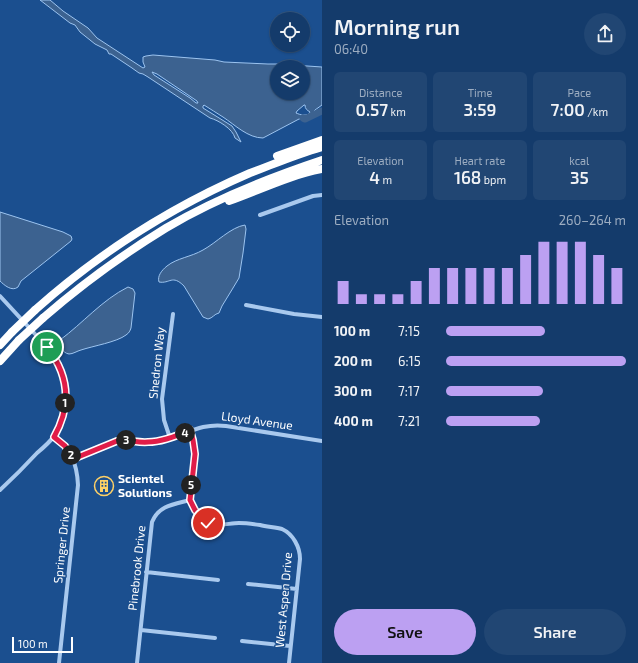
<!DOCTYPE html>
<meta charset="utf-8">
<style>
body{margin:0;font-family:"Exo 2",sans-serif;background:#214673;color:#f1f3f6;height:100vh;display:flex;flex-direction:column;font-size:15px;white-space:nowrap}
*{box-sizing:border-box;margin:0}
p{font-size:13px;color:#9dadc1}
.icon{flex:none;width:22px;height:22px;fill:none;stroke:currentColor;stroke-width:2;stroke-linecap:round;stroke-linejoin:round}
.map{position:relative;flex:1;overflow:hidden}
.drawer{display:flex;flex-direction:column;background:#143b6b;width:316px}
.drawer>*{flex:none}
.tools{position:absolute;left:270px;top:12px;display:grid;gap:8px}
.tools a{display:grid;place-items:center;width:40px;height:40px;border-radius:50%;background:#143b6b;box-shadow:0 1px 3px #0004,0 0 0 1px #33557e;font-size:20px}
.scale{position:absolute;left:12px;bottom:10px;width:61px;box-sizing:border-box;padding-left:4px;border:2px solid #fff;border-top:0;font-size:11px;line-height:14px;white-space:nowrap;color:#fff;-webkit-text-stroke:3px #1b4f8f;paint-order:stroke}
.pin{position:absolute;display:grid;place-items:center;width:34px;height:34px;color:#fff;margin:-17px;border:2px solid #fff;border-radius:50%;box-shadow:0 1px 4px #0007}
.km{position:absolute;width:20px;height:20px;margin:-10px;border-radius:50%;background:#222;color:#fff;font-size:11px;line-height:20px;text-align:center}
.round{display:grid;place-items:center;flex:none;width:42px;height:42px;border-radius:21px;background:#214673}
.headline{display:flex;align-items:center;justify-content:space-between;height:68px;padding:0 12px}
h1{font-size:22px;font-weight:600;line-height:30px}
.metrics{display:grid;grid-template-columns:repeat(3,1fr);gap:6px;height:68px;padding:4px 12px}
.metrics div{display:grid;align-content:center;border-radius:6px;background:#214673;text-align:center}
.metrics b{font-size:17px;font-weight:600}
.metrics small{font-size:11px;font-weight:400}
.metrics p{font-size:11px}
.chart{height:112px;padding:8px 12px}
.chart p{display:flex;justify-content:space-between}
.chart svg{width:100%;height:72px;margin-top:4px;stroke:#bca0f2;stroke-width:6}
.cta{display:flex;gap:8px;margin-top:auto;padding:8px 12px}
.cta a{flex:1;height:46px;border-radius:24px;background:#bca0f2;color:#111;font-size:16px;font-weight:600;line-height:46px;text-align:center}
.cta a+a{background:#214673;color:#f1f3f6}
ul{padding:0 12px;list-style:none;font-size:13px}
li{display:grid;grid-template-columns:64px 48px 1fr;align-items:center;height:30px}
li i{height:10px;border-radius:5px;background:#bca0f2}
main{display:flex;flex:1;min-height:0}
.map>svg:first-child{display:block}
.water{fill:#3c6290;stroke:#9cc4f0;fill-rule:evenodd}
.lines{fill:none;stroke-linecap:round;stroke-linejoin:round}
.river{stroke:#3c6290;stroke-width:7}
.street{stroke:#a9c9ee;stroke-width:4}
.highway{stroke:#fff;stroke-width:8}
.highway-bridge{stroke:#fff;stroke-width:8}
.route-casing{stroke:#fff;stroke-width:8}
.route{stroke:#e11d48;stroke-width:5}
.labels{text-anchor:middle;stroke-width:3;stroke-linejoin:round;paint-order:stroke}
.street-label{font-size:12px;fill:#fff;stroke:#1b4f8f}
.poi-label{font-size:12px;font-weight:bold;fill:#fff;stroke:#1b4f8f;text-anchor:start}
</style>
<main>
<div class="map">
<svg width="322" height="663" viewBox="0 0 322 663">
<rect width="100%" height="100%" fill="#1b4f8f"/>
<path class="water" d="M40,0h10l13,11 25,17 9,10 46,30 2,-1 -2,-5v-5l3,-1 7,-1 62,5 9,2 44,2h10l44,3v38l-7,5 -5,9 -6,-1 -5,1 -36,19c-15,0 -28,-13 -40,-21 -6,-4 -13,-8 -19,-12l-1,1v2l29,18 4,6 5,10 -6,-4c-2,-9 -17,-18 -25,-20l-62,-41 -5,-3 -4,-1 -7,-5 -21,-14h-2l-2,-4 -12,-6 -15,-12 -5,-7 -5,-2zM277,67h26v26h-26zM152,72l5,2 40,27 1,2h-2l-6,-5 -36,-23zM304,105h1c0,4 2,5 5,7l-1,2c-5,2 -8,1 -13,-1l1,-2z
M0,212l63,20 8,4 1,3 -1,2 -50,40c-1,2 -2,4 -3,6 -6,5 -14,-2 -18,-6z
M245,225l1,4 -3,24 -4,25 -6,10 -11,18 -3,7c-5,1 -6,5 -11,6l-5,-2 -19,-31c-12,-12 -14,-2 -25,-4 -2,-6 3,-12 8,-16 10,-8 24,-9 36,-16 13,-7 28,-23 42,-25z
M128,287l5,2 2,4 -4,35c-1,3 -2,5 -5,7 -9,7 -33,11 -45,15 -4,1 -8,4 -12,4 -7,-1 -9,-9 -12,-14h3c23,-17 42,-40 68,-53z"/>
<g class="lines">
<path class="river" d="M303,118l2,1 17,-8"/>
<path class="street" d="M260,215l53,-19 9,-1
M0,296l47,51c20,26 27,60 7,89 -4,6 -11,12 -17,17 -12,13 -24,25 -37,37
M246,305l48,9 28,3
M190,430l3,10 2,13 -5,47
M54,437c17,13 23,26 24,48l-19,178
M170,438l-6,-18 -2,-21 11,-85
M73,459l44,-18c12,-2 24,3 37,1 27,-3 43,-20 72,-16l96,15
M190,500c4,9 9,19 19,23 10,4 20,0 30,0 7,0 14,1 21,2 7,2 15,2 22,4 11,5 18,18 18,30l-11,104
M146,572l72,8
M248,584l49,5
M141,630l74,8
M242,641l48,5
M137,663l15,-141c7,-17 23,-18 38,-22"/>
<path class="highway" d="M277,156l45,-16
M229,201c31,-11 61,-26 93,-32
M35,310c64,-57 136,-103 215,-137 24,-9 47,-19 72,-26
M43,318c38,-33 79,-63 123,-90 49,-29 102,-50 156,-68
M0,345l12,-13
M0,361l19,-21"/>
<path class="highway-bridge" d="M12,332l23,-22
M19,340l24,-22"/>
</g>
<g class="lines">
<defs>
<path id="route" d="M47,347c22,28 25,58 7,90l11,9 8,13 44,-18c10,-2 20,2 31,1 14,0 29,-6 42,-12l3,10 2,14 -5,46 5,10 9,10 4,3"/>
</defs>
<use href="#route" class="route-casing"/>
<use href="#route" class="route"/>
</g>
<defs>
<symbol id="building-ring" viewBox="-11 -11 22 22"><circle r="9.5" fill="#1b4f8f" stroke="#ffd166" stroke-width="1.5"/><path d="M-4-6H4V6H1V3H-1V6H-4ZM-2.5-4.3h1.7v1.8h-1.7ZM.8-4.3h1.7v1.8H.8ZM-2.5-1h1.7V.8h-1.7ZM.8-1h1.7V.8H.8Z" fill="#ffd166"/></symbol>
</defs>
<g fill-rule="evenodd">
<use href="#building-ring" x="93" y="475" width="22" height="22"/>
</g>
<g class="labels">
<g class="street-label">
<text transform="translate(157 363) rotate(-84)" y="4">Shedron Way</text>
<text transform="translate(257 421) rotate(8)" y="4">Lloyd Avenue</text>
<text transform="translate(62 545) rotate(-84)" y="4">Springer Drive</text>
<text transform="translate(137 568) rotate(-84)" y="4">Pinebrook Drive</text>
<text transform="translate(284 600) rotate(-85)" y="4">West Aspen Drive</text>
</g>
<g class="poi-label">
<text x="118" y="483">Scientel<tspan x="118" dy="14">Solutions</tspan></text>
</g>
</g>
</svg>
<div class="tools">
<a><svg class="icon" aria-label="locate" viewBox="0 0 24 24"><circle cx="12" cy="12" r="6"/><path d="M12 2v4M12 18v4M2 12h4M18 12h4"/></svg></a>
<a><svg class="icon" aria-label="layers" viewBox="0 0 24 24"><path d="M12 4l9 5-9 5-9-5zM3 14l9 5 9-5"/></svg></a>
</div>
<div class="scale">100 m</div>
<div class="pin" style="left:47px;top:347px;background:#1e9e55"><svg class="icon" aria-label="arrive" viewBox="0 0 24 24"><path d="M6 21V4h12l-3 4 3 4H6"/></svg></div>
<div class="pin" style="left:208px;top:523px;background:#d93025"><svg class="icon" aria-label="check" viewBox="0 0 24 24"><path d="M5 12l5 5 9-10"/></svg></div>
<b class="km" style="left:65px;top:403px">1</b>
<b class="km" style="left:71px;top:455px">2</b>
<b class="km" style="left:126px;top:440px">3</b>
<b class="km" style="left:185px;top:433px">4</b>
<b class="km" style="left:191px;top:485px">5</b>
</div>
<section class="drawer">
<div class="headline"><div><h1>Morning run</h1><p>06:40</p></div><a class="round"><svg class="icon" aria-label="share" viewBox="0 0 24 24"><path d="M12 15V3M7 8l5-5 5 5M5 13v7h14v-7"/></svg></a></div>
<div class="metrics">
<div><p>Distance</p><b>0.57<small> km</small></b></div>
<div><p>Time</p><b>3:59</b></div>
<div><p>Pace</p><b>7:00<small> /km</small></b></div>
</div>
<div class="metrics">
<div><p>Elevation</p><b>4<small> m</small></b></div>
<div><p>Heart rate</p><b>168<small> bpm</small></b></div>
<div><p>kcal</p><b>35</b></div>
</div>
<div class="chart"><p><span>Elevation</span>260–264 m</p>
<svg viewBox="0 0 160 44" preserveAspectRatio="none"><path d="M5 44V30M15 44V38M25 44V38M35 44V38M45 44V30M55 44V22M65 44V22M75 44V22M85 44V22M95 44V22M105 44V14M115 44V6M125 44V6M135 44V6M145 44V14M155 44V22"/></svg>
</div>
<ul>
<li><b>100 m</b>7:15<i style="width:55%"></i></li>
<li><b>200 m</b>6:15<i style="width:100%"></i></li>
<li><b>300 m</b>7:17<i style="width:54%"></i></li>
<li><b>400 m</b>7:21<i style="width:52%"></i></li>
</ul>
<div class="cta"><a>Save</a><a>Share</a></div>
</section>
</main>
